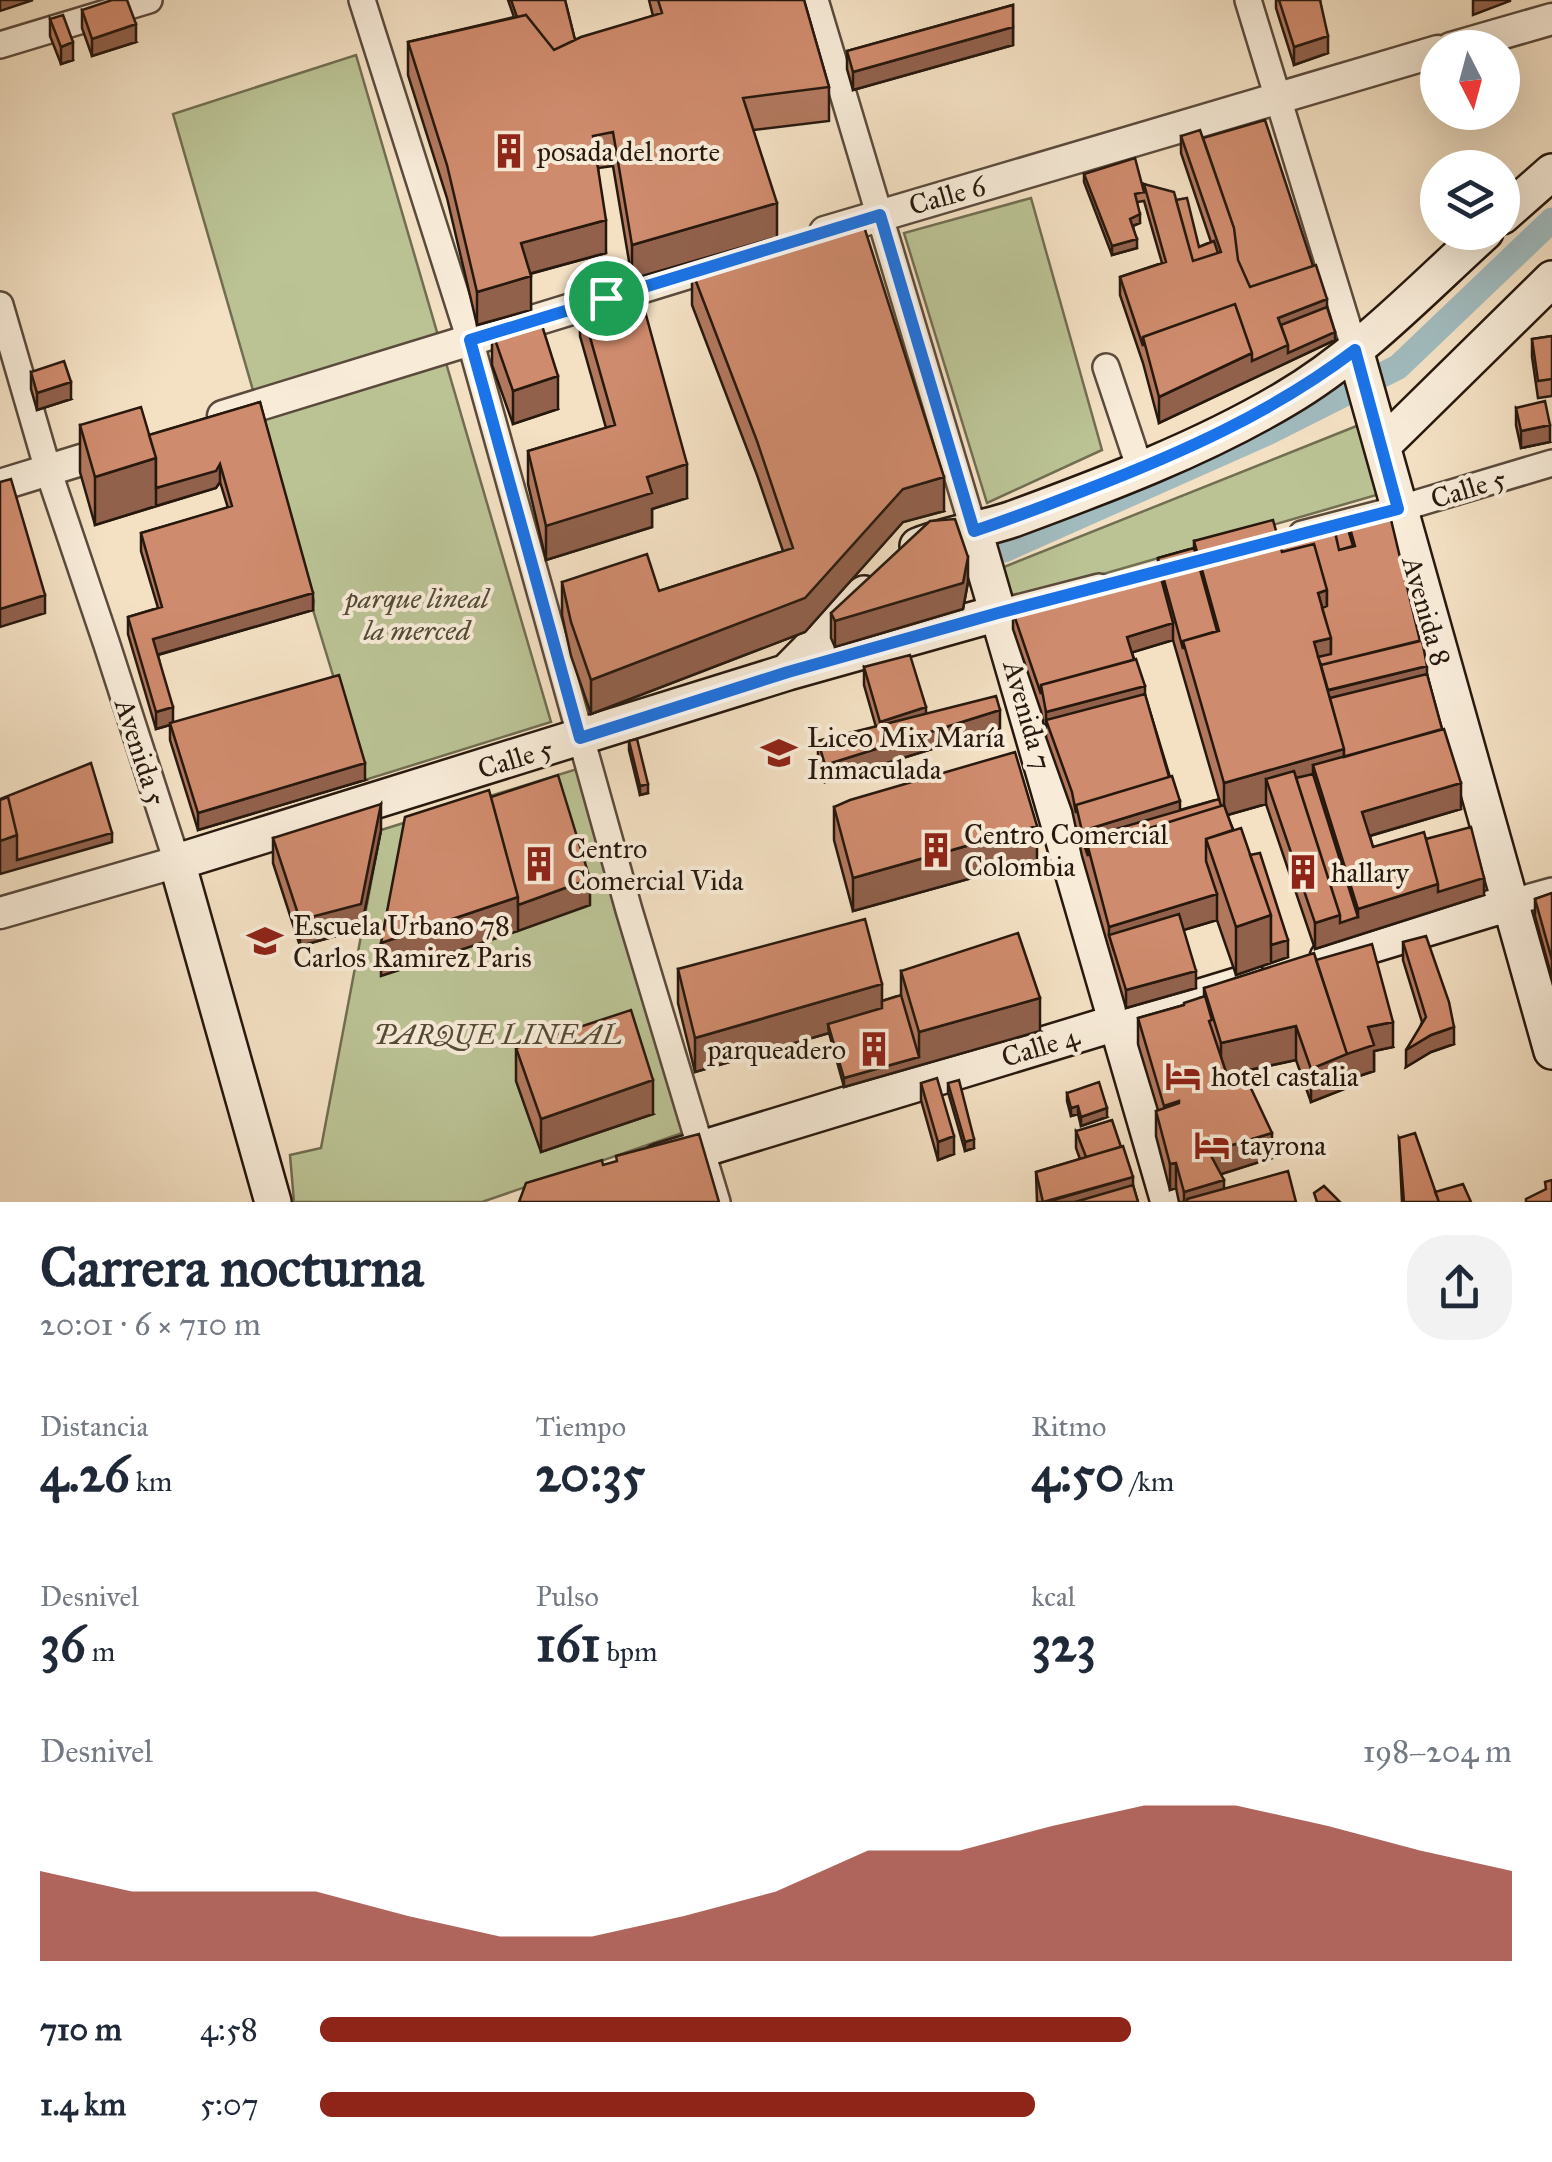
<!DOCTYPE html>
<html lang="es">
<meta charset="utf-8">
<style>
body{margin:0;font-family:"IM FELL Great Primer",serif;background:#f2f2f3;color:#1f2937;height:100vh;display:flex;flex-direction:column;font-size:38px;white-space:nowrap}
*{box-sizing:border-box;margin:0}
p{font-size:32px;color:#747a83}
.icon{flex:none;width:55px;height:55px;fill:none;stroke:currentColor;stroke-width:2;stroke-linecap:round;stroke-linejoin:round}
.map{position:relative;height:1202px;overflow:hidden}
.side{display:flex;flex-direction:column;background:#fff;flex:1}
.side>*{flex:none}
.needle{width:65px;rotate:174deg}
.tools{position:absolute;left:1420px;top:30px;display:grid;gap:20px}
.tools a{display:grid;place-items:center;width:100px;height:100px;border-radius:50%;background:#fff;box-shadow:0 10px 40px #0002;font-size:50px}
.pin{position:absolute;display:grid;place-items:center;width:85px;height:85px;color:#fff;margin:-42px;border:5px solid #fff;border-radius:50%;box-shadow:0 2px 10px #0007}
.round{display:grid;place-items:center;flex:none;width:105px;height:105px;border-radius:40px;background:#f2f2f3}
.head{display:flex;align-items:center;justify-content:space-between;height:170px;padding:0 40px}
h1{font-size:55px;font-weight:700;line-height:75px}
.stats{display:grid;grid-template-columns:repeat(3,1fr);gap:15px;height:170px;padding:10px 40px}
.stats div{display:grid;align-content:center}
.stats b{font-size:50px;font-weight:700}
.stats small{font-size:28px;font-weight:400}
.stats p{font-size:28px}
.chart{height:280px;padding:20px 40px}
.chart p{display:flex;justify-content:space-between}
.chart svg{width:100%;height:180px;margin-top:10px;fill:#8f2418;opacity:.7}
ul{padding:0 40px;list-style:none;font-size:32px}
li{display:grid;grid-template-columns:160px 120px 1fr;align-items:center;height:75px}
li i{height:25px;border-radius:12px;background:#8f2418}
.map>svg:first-child{display:block}
.green{fill:#bbc395;stroke:#716e52;stroke-width:2.5}
.lines{fill:none;stroke-linecap:round;stroke-linejoin:round}
.canal{stroke:#a1bbbe;stroke-width:25}
.minor-casing{stroke:#5a4a3c;stroke-width:30}
.tertiary-casing{stroke:#5a4a3c;stroke-width:35}
.secondary-casing{stroke:#27180e;stroke-width:40}
.minor{stroke:#f8ecd9;stroke-width:25}
.tertiary{stroke:#f8ecd9;stroke-width:30}
.secondary{stroke:#f8ecd9;stroke-width:35}
.wall{fill:#b2785e;stroke:#27180e;stroke-width:2.5;fill-rule:evenodd}
.shaded-wall{fill:#91614c;stroke:#27180e;stroke-width:2.5}
.building{fill:#cf8b6d;stroke:#27180e;stroke-width:2.5}
.route-casing{stroke:#fff;stroke-width:20}
.route{stroke:#1a73e8;stroke-width:12}
.labels{text-anchor:middle;stroke-width:8;stroke-linejoin:round;paint-order:stroke}
.poi-label{font-size:28px;fill:#27180e;stroke:#f8ecd9;text-anchor:start}
.street-label{font-size:28px;fill:#27180e;stroke:#f8ecd9}
.park-label{font-size:28px;font-style:italic;fill:#534b36;stroke:#f8ecd9}
</style>
<div class="map">
<svg width="1552" height="1202" viewBox="0 0 1552 1202">
<rect width="100%" height="100%" fill="#f4e1c4"/>
<filter id="stains"><feTurbulence type="fractalNoise" baseFrequency=".002" numOctaves="4"/><feColorMatrix values="0 0 0 0 .2 0 0 0 0 .09 0 0 0 0 .02 0 0 0 .5 -.17"/></filter>
<radialGradient id="worn" r=".72"><stop offset=".6" stop-color="#630" stop-opacity="0"/><stop offset="1" stop-color="#630" stop-opacity=".3"/></radialGradient>
<path class="green" d="M356,55l195,667 -186,58 -52,-170 1,-9 -141,-487z
M1031,198l71,252 -115,53 -83,-270z
M1359,425l21,69 -367,106 -14,-31z
M577,769l111,362 -206,71h-188l-4,-47 31,-7 60,-318z"/>
<g class="lines">
<path class="canal" d="M1004,550l263,-117 131,-66 154,-147"/>
<defs>
<path id="minor" d="M362,0l108,340 159,570 88,292
M815,0l159,531
M1248,0l107,350
M0,45l149,-45
M0,305l48,165 59,175 70,217
M1106,367l34,102
M1302,534l96,-25 154,-46
M998,613l101,-26
M1509,903l43,-12"/>
<path id="tertiary" d="M1451,48l101,-29
M825,232l613,-181
M223,416l505,-155
M0,485l117,-36
M0,913l177,-51"/>
<path id="secondary" d="M1502,216l50,-44
M1355,350l197,701
M1382,446l170,-167
M974,531l195,671
M918,546c30,-12 63,-16 95,-27 92,-34 188,-70 272,-120 75,-44 136,-109 200,-167
M788,671l76,-77
M1328,958l181,-55
M659,1162l591,-180
M273,1202l-96,-340 611,-190 210,-59"/>
</defs>
<use href="#minor" class="minor-casing"/>
<use href="#tertiary" class="tertiary-casing"/>
<use href="#secondary" class="secondary-casing"/>
<use href="#minor" class="minor"/>
<use href="#tertiary" class="tertiary"/>
<use href="#secondary" class="secondary"/>
</g>
<path class="wall" d="M508,0h57l10,40 78,-24 -4,-16h155l25,87v34l-76,9 24,107 -145,42 -19,-113 -15,2 8,85 -76,21 1,36 -54,15 -30,-127 -39,-123v-33l106,-25z
M1276,0h44l8,53 -34,12 -18,-57z
M1013,5v40l-160,45 -6,-21v-18z
M82,10l54,32 -44,14 -10,-28z
M50,19l23,41 -12,4 -11,-28z
M1181,136l22,2 124,169 8,33 -176,83 -16,-60 -23,-68v-18l42,-14 -18,-62 -7,1 3,21 -7,3 4,22 -25,7 -28,-73v-8l60,18v-8l32,16 23,47 12,-5 -30,-89z
M692,271l252,240 -41,11 -98,110 -214,82 -20,-58 -9,-41v-33l97,9 124,-40 -26,-76 -65,-170z
M580,302l107,196 -35,11v18l-106,33 -18,-76v-33l78,-23 -26,-92z
M492,331l66,78 -45,15 -21,-59z
M1552,336v60l-14,2 -6,-41v-18z
M31,372l40,27 -34,11 -6,-21z
M260,402l53,208 -155,45 15,67 192,58 -167,50 -28,-90v-15l-14,4 -28,-95v-17l30,-9 -17,-57v-18l87,-25 -8,-26 -4,6 -121,37 -15,-53v-47l69,10z
M1516,408l34,34 -29,6 -5,-23z
M1346,514l81,160 34,135 -91,27 3,11 53,-8 58,56 -169,54 -49,-145 -39,11 61,142 -52,18 -19,-55 -34,10 13,58 -70,20 -44,-152 -10,-46 -26,-73 -5,-26 -28,-82v-17l145,-45v-9l36,-10v-7l83,-7 57,-7 12,-4zM1173,640l46,159 -39,11 -48,-158z
M968,582l-5,27 -128,38 -4,-9v-25z
M864,667l62,47 74,14 -175,54 -7,-23v-18l58,-14 -12,-42z
M629,741l19,52 -8,2 -11,-45z
M834,807l203,53 -184,51 -19,-71z
M381,830l-20,99 -61,17 -27,-83v-25z
M1552,893v85l-17,-62v-17z
M1403,942l51,102 -23,8 -25,15 16,-45 -19,-62z
M1316,960l77,87 -19,4v20l-27,9v8l-36,14 -15,-42 -69,15 4,12 41,71 -51,16 3,15 72,13h-117l-3,-14 -6,2 -14,-54v-25l2,-1 -20,-66v-26l46,-13 20,-9v-8z
M678,969l204,32 19,-6v-24l139,60 -196,56 -15,-54 -134,39 -17,-69z
M516,1048l137,66 -112,38 -25,-71z
M921,1083l33,71 -16,6 -17,-60z
M948,1083l26,65 -9,3 -17,-59z
M1067,1093l40,24 -26,9 -3,-12 -7,2 -4,-15z
M1076,1131l57,54 5,17h-101l-1,-30 44,-13 -4,-11z
M1399,1138l36,54 36,10h-69z"/>
<path class="shaded-wall" d="M0,0h33l-33,11z
M1473,0h37v1l-37,14z
M136,24v18l-44,14v-17z
M1013,27v18l-160,45v-18z
M1328,36v17l-34,12v-18z
M73,42v18l-12,4v-17z
M777,203v34l-145,42v-34z
M1140,214v9l-10,4v-8z
M606,220v33l-85,23v-33z
M1137,239v9l-25,7v-9z
M531,276v34l-54,15v-33z
M1327,299v17l-46,18 -3,-16z
M1335,332v8l-176,83v-26l93,-44z
M558,376v33l-45,15v-33z
M71,382v17l-34,11v-17z
M1550,425v17l-29,6v-17z
M156,458v48l-61,19v-48z
M220,464v18l-4,6 -60,18v-18z
M687,464v34l-35,11v18l-106,33v-34l101,-49z
M944,477v34l-41,11 -98,110 -214,82v-34l312,-191z
M968,557v25l-5,27 -128,38v-26z
M1327,590v34l-9,-31z
M313,593v17l-160,46v-17z
M45,595v18l-45,14v-18z
M1173,623v17l-46,14v-17z
M1331,638v33l-12,-5 -5,-24z
M1427,666v25l-97,24 -4,-24z
M1145,686v26l-99,8v17v-25z
M173,707v17l-17,5v-17z
M926,707v17l-46,15v-17z
M1000,710v18l-175,54v-17z
M1344,749v16h-31v26l-47,-12v25l-42,12v-33z
M365,763v17l-167,50v-17z
M1461,783v26l-99,29v-26z
M648,784v9l-8,2v-9z
M1180,801v26l-98,12v-8z
M381,804v26l-20,99 -61,17v-26z
M1037,826v34l-184,51v-33z
M112,833v9l-112,32v-33l17,-6z
M1484,878v17l-169,54v-26l25,-8 18,2v-8l80,-25z
M590,879v26l-72,26v-26z
M1217,894v26l-103,31 -5,-16v-8z
M518,897v34l-137,45v-33z
M1271,915v48l-35,12v-48z
M1288,940v17l-17,6v-18z
M1196,971v17l-70,20v-18z
M882,984v33l-54,7 1,9 -134,39v-34z
M1040,998v33l-196,56v-9l75,-21v-25z
M1393,1022v25l-19,4v20l-27,9v8l-36,14v-33l57,-42z
M1296,1026v34l-75,16v-33z
M1454,1027v17l-23,8 -25,15v-17l25,-15z
M653,1080v34l-112,38v-33z
M1078,1106v8l-7,2v-8z
M1107,1108v9l-26,9v-9z
M1272,1133v25l-63,20v-26z
M954,1136v18l-16,6v-18z
M974,1139v9l-9,3v-9z
M1176,1163v25l-6,2v-26z
M1133,1177v25h-86z
M1224,1180v22h-40v-10z"/>
<path class="building" d="M112,0h15l9,24 -44,15 -10,-29z
M511,0h54l10,40 -21,10 -28,-35 -9,2z
M658,0h146l25,87 -86,11 34,105 -145,42 -19,-113 -20,4 13,84 -85,23 10,33 -54,16 -30,-127 -39,-123 118,-27 28,35 27,-13 81,-24z
M1279,0h41l8,36 -34,11z
M1013,5v22l-160,45 -6,-21z
M63,15l10,27 -12,5 -11,-28z
M1265,120l48,146 -63,21 -12,-27 -4,-32 -31,-90z
M1200,130l34,98 4,32 12,27 66,-22 11,34 -49,19 10,27 -36,16v-8l-17,-49 -92,33v9l-23,-69 46,-15 -22,-78 30,8 19,69 28,-9 -40,-116z
M1135,158l9,34 -9,2 5,20 -10,5 7,20 -25,7 -28,-72z
M1187,198l12,49 15,-6 4,12 -25,8 -17,-61z
M860,214l84,263 -41,12 -98,109 -214,82 -20,-58 -9,-40 85,-28 12,37 134,-43 -36,-107 -65,-170z
M638,286l49,178 -40,13 5,16 -106,33 -18,-75 87,-26 -35,-123z
M1235,304l17,49 -93,44 -16,-60z
M1327,307l8,25 -47,21v-8l-7,-20z
M539,316l19,60 -45,15 -21,-60z
M1552,336v43l-14,2 -6,-42z
M64,361l7,21 -34,11 -6,-21z
M1545,401l5,24 -29,6 -5,-23z
M260,402l53,191 -160,46 20,68 -17,5 -28,-95 34,-10 -21,-74 91,-27 -12,-42 -4,7 -60,17v-30l-7,-23z
M141,407l15,51 -61,19 -15,-52z
M11,479l34,116 -45,14v-127z
M1387,503l33,138 -99,24 -3,-8 13,-3v-16l-9,-30 5,-2v-16l-13,-46 -32,8 -5,-18 55,-15 7,31 16,-4 -9,-32z
M955,519l13,38 -5,26 -128,38 -4,-8 99,-92z
M1273,520l9,32 32,-8 13,46 -9,3 13,45 -17,4 30,107 -120,34 -41,-142 36,-10 -25,-90z
M1346,523l7,23 -14,4 -5,-23z
M1194,548l23,83 -34,10v8l-25,-91z
M1158,567l15,56 -46,14 7,23 -93,25v9l-28,-82z
M1422,640l5,26 -99,24 -7,-25z
M910,655l16,52 -46,15 -16,-55z
M1136,659l9,27 -99,26 -5,-27z
M1427,674l15,55 -98,28v-8l-14,-51z
M339,675l26,88 -167,50 -28,-90z
M1145,694l24,83 -93,28v8l-4,-21 -26,-72z
M996,696l4,14 -175,55 -7,-24z
M1444,729l17,54 -99,29 11,35 51,-15 14,52 -80,25 -45,-144z
M637,739l11,45 -8,2 -11,-45z
M1015,752l22,74 -184,52 -19,-71 16,-7z
M91,763l21,70 -95,27v-25l-9,-38 -8,2z
M1294,771l46,144 -25,8 -49,-144z
M1313,774l45,143 -18,6v-8l-44,-137z
M558,775l32,104 -72,26v-8l-27,-100z
M1172,776l8,25 -98,30 -6,-26z
M489,790l29,107 -137,46 24,-126z
M8,797l9,38 -17,6v-41z
M1219,799l2,7 -133,41v9l-6,-17z
M381,804l-20,100 -61,16 -27,-82z
M1224,805l9,25 -27,9v22l11,33 -108,33 -21,-80z
M1471,827l13,51 -46,14v-8l-12,-45z
M1241,828l30,87 -35,12 -30,-88z
M1260,853l28,87 -17,5v-30l-21,-60z
M1552,893v67l-17,-61z
M1179,914l17,57 -70,19 -17,-55z
M865,919l17,65 -187,54 -17,-69z
M1018,933l22,65 -121,34 -18,-61z
M1426,936l23,66 5,25 -23,8 -25,15 20,-33 -23,-75z
M1372,944l21,78 -25,5 6,18 -27,9 -31,-94z
M1314,953l33,101 -36,15 -15,-43 -75,17 -17,-55z
M901,995l18,62 -75,21 -16,-54 54,-16v-7z
M1205,996l7,24 -3,1 22,66 17,-5 24,51 -63,19 15,28 -40,12 -8,-29 -6,1 -14,-53 23,-8v-2l-15,5 -26,-88 46,-13v-2z
M631,1010l22,70 -112,39 -25,-71z
M937,1078l17,58 -16,6 -17,-59z
M959,1080l15,59 -9,3 -17,-59z
M1099,1082l8,26 -26,9 -3,-11 -7,2 -4,-15z
M1112,1120l9,27 -35,10 -10,-26z
M1415,1133l24,69h-35l-5,-64z
M699,1134l20,68h-200l7,-19 76,-23 1,5 14,-4 -1,-5z
M1123,1146l10,31 -90,25 -7,-30z
M1288,1171l8,31h-109v-3z
M1552,1180v22h-26v-3l20,-10 -1,-7z
M1463,1184l8,18h-32l-4,-10z
M1133,1185l5,17h-63z
M1324,1186l16,16h-23l-3,-9z"/>
<g class="lines">
<defs>
<path id="route" d="M880,215l94,316c37,-12 73,-26 109,-40 96,-37 189,-78 272,-141l43,159 -400,104 -210,59 -208,66 -110,-398z"/>
</defs>
<use href="#route" class="route-casing"/>
<use href="#route" class="route"/>
</g>
<defs>
<symbol id="building-bare" viewBox="-9 -9 18 18"><path d="M-4-6H4V6H1V3H-1V6H-4ZM-2.5-4.3h1.7v1.8h-1.7ZM.8-4.3h1.7v1.8H.8ZM-2.5-1h1.7V.8h-1.7ZM.8-1h1.7V.8H.8Z" fill="#8f2418" stroke="#f8ecd9" stroke-width="2.5" paint-order="stroke"/></symbol>
<symbol id="school-bare" viewBox="-9 -9 18 18"><path d="M0-5L7-2L0 1L-7-2ZM-4 1L0 2.5L4 1V4Q0 6-4 4Z" fill="#8f2418" stroke="#f8ecd9" stroke-width="2.5" paint-order="stroke"/></symbol>
<symbol id="hotel-bare" viewBox="-9 -9 18 18"><path d="M-6-4.5h1.5V1H6V5H4.5V3h-9V5H-6ZM-4 0a1.8 1.8 0 1 1 3.6 0ZM.5 0V-2.5h3Q6-2.5 6 0Z" fill="#8f2418" stroke="#f8ecd9" stroke-width="2.5" paint-order="stroke"/></symbol>
</defs>
<g fill-rule="evenodd">
<use href="#building-bare" x="484" y="126" width="50" height="50"/>
<use href="#school-bare" x="754" y="728" width="50" height="50"/>
<use href="#building-bare" x="911" y="825" width="50" height="50"/>
<use href="#building-bare" x="514" y="839" width="50" height="50"/>
<use href="#building-bare" x="1278" y="847" width="50" height="50"/>
<use href="#school-bare" x="240" y="916" width="50" height="50"/>
<use href="#building-bare" x="849" y="1024" width="50" height="50"/>
<use href="#hotel-bare" x="1158" y="1051" width="50" height="50"/>
<use href="#hotel-bare" x="1187" y="1120" width="50" height="50"/>
</g>
<g class="labels">
<g class="poi-label">
<text x="537" y="161">posada del norte</text>
<text x="807" y="747">Liceo Mix María<tspan x="807" dy="32">Inmaculada</tspan></text>
<text x="964" y="844">Centro Comercial<tspan x="964" dy="32">Colombia</tspan></text>
<text x="567" y="858">Centro<tspan x="567" dy="32">Comercial Vida</tspan></text>
<text x="1331" y="882">hallary</text>
<text x="293" y="935">Escuela Urbano 78<tspan x="293" dy="32">Carlos Ramirez Paris</tspan></text>
<text x="846" y="1059" text-anchor="end">parqueadero</text>
<text x="1211" y="1086">hotel castalia</text>
<text x="1240" y="1155">tayrona</text>
</g>
<g class="street-label">
<text transform="translate(947 195) rotate(-16)" y="10">Calle 6</text>
<text transform="translate(1468 488) rotate(-17)" y="10">Calle 5</text>
<text transform="translate(1427 611) rotate(74)" y="10">Avenida 8</text>
<text transform="translate(1028 715) rotate(74)" y="10">Avenida 7</text>
<text transform="translate(141 752) rotate(72)" y="10">Avenida 5</text>
<text transform="translate(515 758) rotate(-17)" y="10">Calle 5</text>
<text transform="translate(1040 1046) rotate(-17)" y="10">Calle 4</text>
</g>
<g class="park-label">
<text x="417" y="608">parque lineal<tspan x="417" dy="32">la merced</tspan></text>
<text x="498" y="1044">PARQUE LINEAL</text>
</g>
</g>
<rect width="100%" height="100%" filter="url(#stains)"/>
<rect width="100%" height="100%" fill="url(#worn)"/>
</svg>
<div class="tools">
<a><svg class="needle" viewBox="-14 -14 28 28"><path d="M0-13l5 13h-10z" fill="#e53935"/><path d="M0 13l5-13h-10z" fill="#747a83"/></svg></a>
<a><svg class="icon" aria-label="layers" viewBox="0 0 24 24"><path d="M12 4l9 5-9 5-9-5zM3 14l9 5 9-5"/></svg></a>
</div>
<div class="pin" style="left:606px;top:298px;background:#1e9e55"><svg class="icon" aria-label="arrive" viewBox="0 0 24 24"><path d="M6 21V4h12l-3 4 3 4H6"/></svg></div>
</div>
<section class="side">
<div class="head"><div><h1>Carrera nocturna</h1><p>20:01 · 6 × 710 m</p></div><a class="round"><svg class="icon" aria-label="share" viewBox="0 0 24 24"><path d="M12 15V3M7 8l5-5 5 5M5 13v7h14v-7"/></svg></a></div>
<div class="stats">
<div><p>Distancia</p><b>4.26<small> km</small></b></div>
<div><p>Tiempo</p><b>20:35</b></div>
<div><p>Ritmo</p><b>4:50<small> /km</small></b></div>
</div>
<div class="stats">
<div><p>Desnivel</p><b>36<small> m</small></b></div>
<div><p>Pulso</p><b>161<small> bpm</small></b></div>
<div><p>kcal</p><b>323</b></div>
</div>
<div class="chart"><p><span>Desnivel</span>198–204 m</p>
<svg viewBox="0 0 160 44" preserveAspectRatio="none"><path d="M0 44V22L10 27L20 27L30 27L40 33L50 38L60 38L70 33L80 27L90 17L100 17L110 11L120 6L130 6L140 11L150 17L160 22V44z"/></svg>
</div>
<ul>
<li><b>710 m</b>4:58<i style="width:68%"></i></li>
<li><b>1.4 km</b>5:07<i style="width:60%"></i></li>
</ul>
</section>
